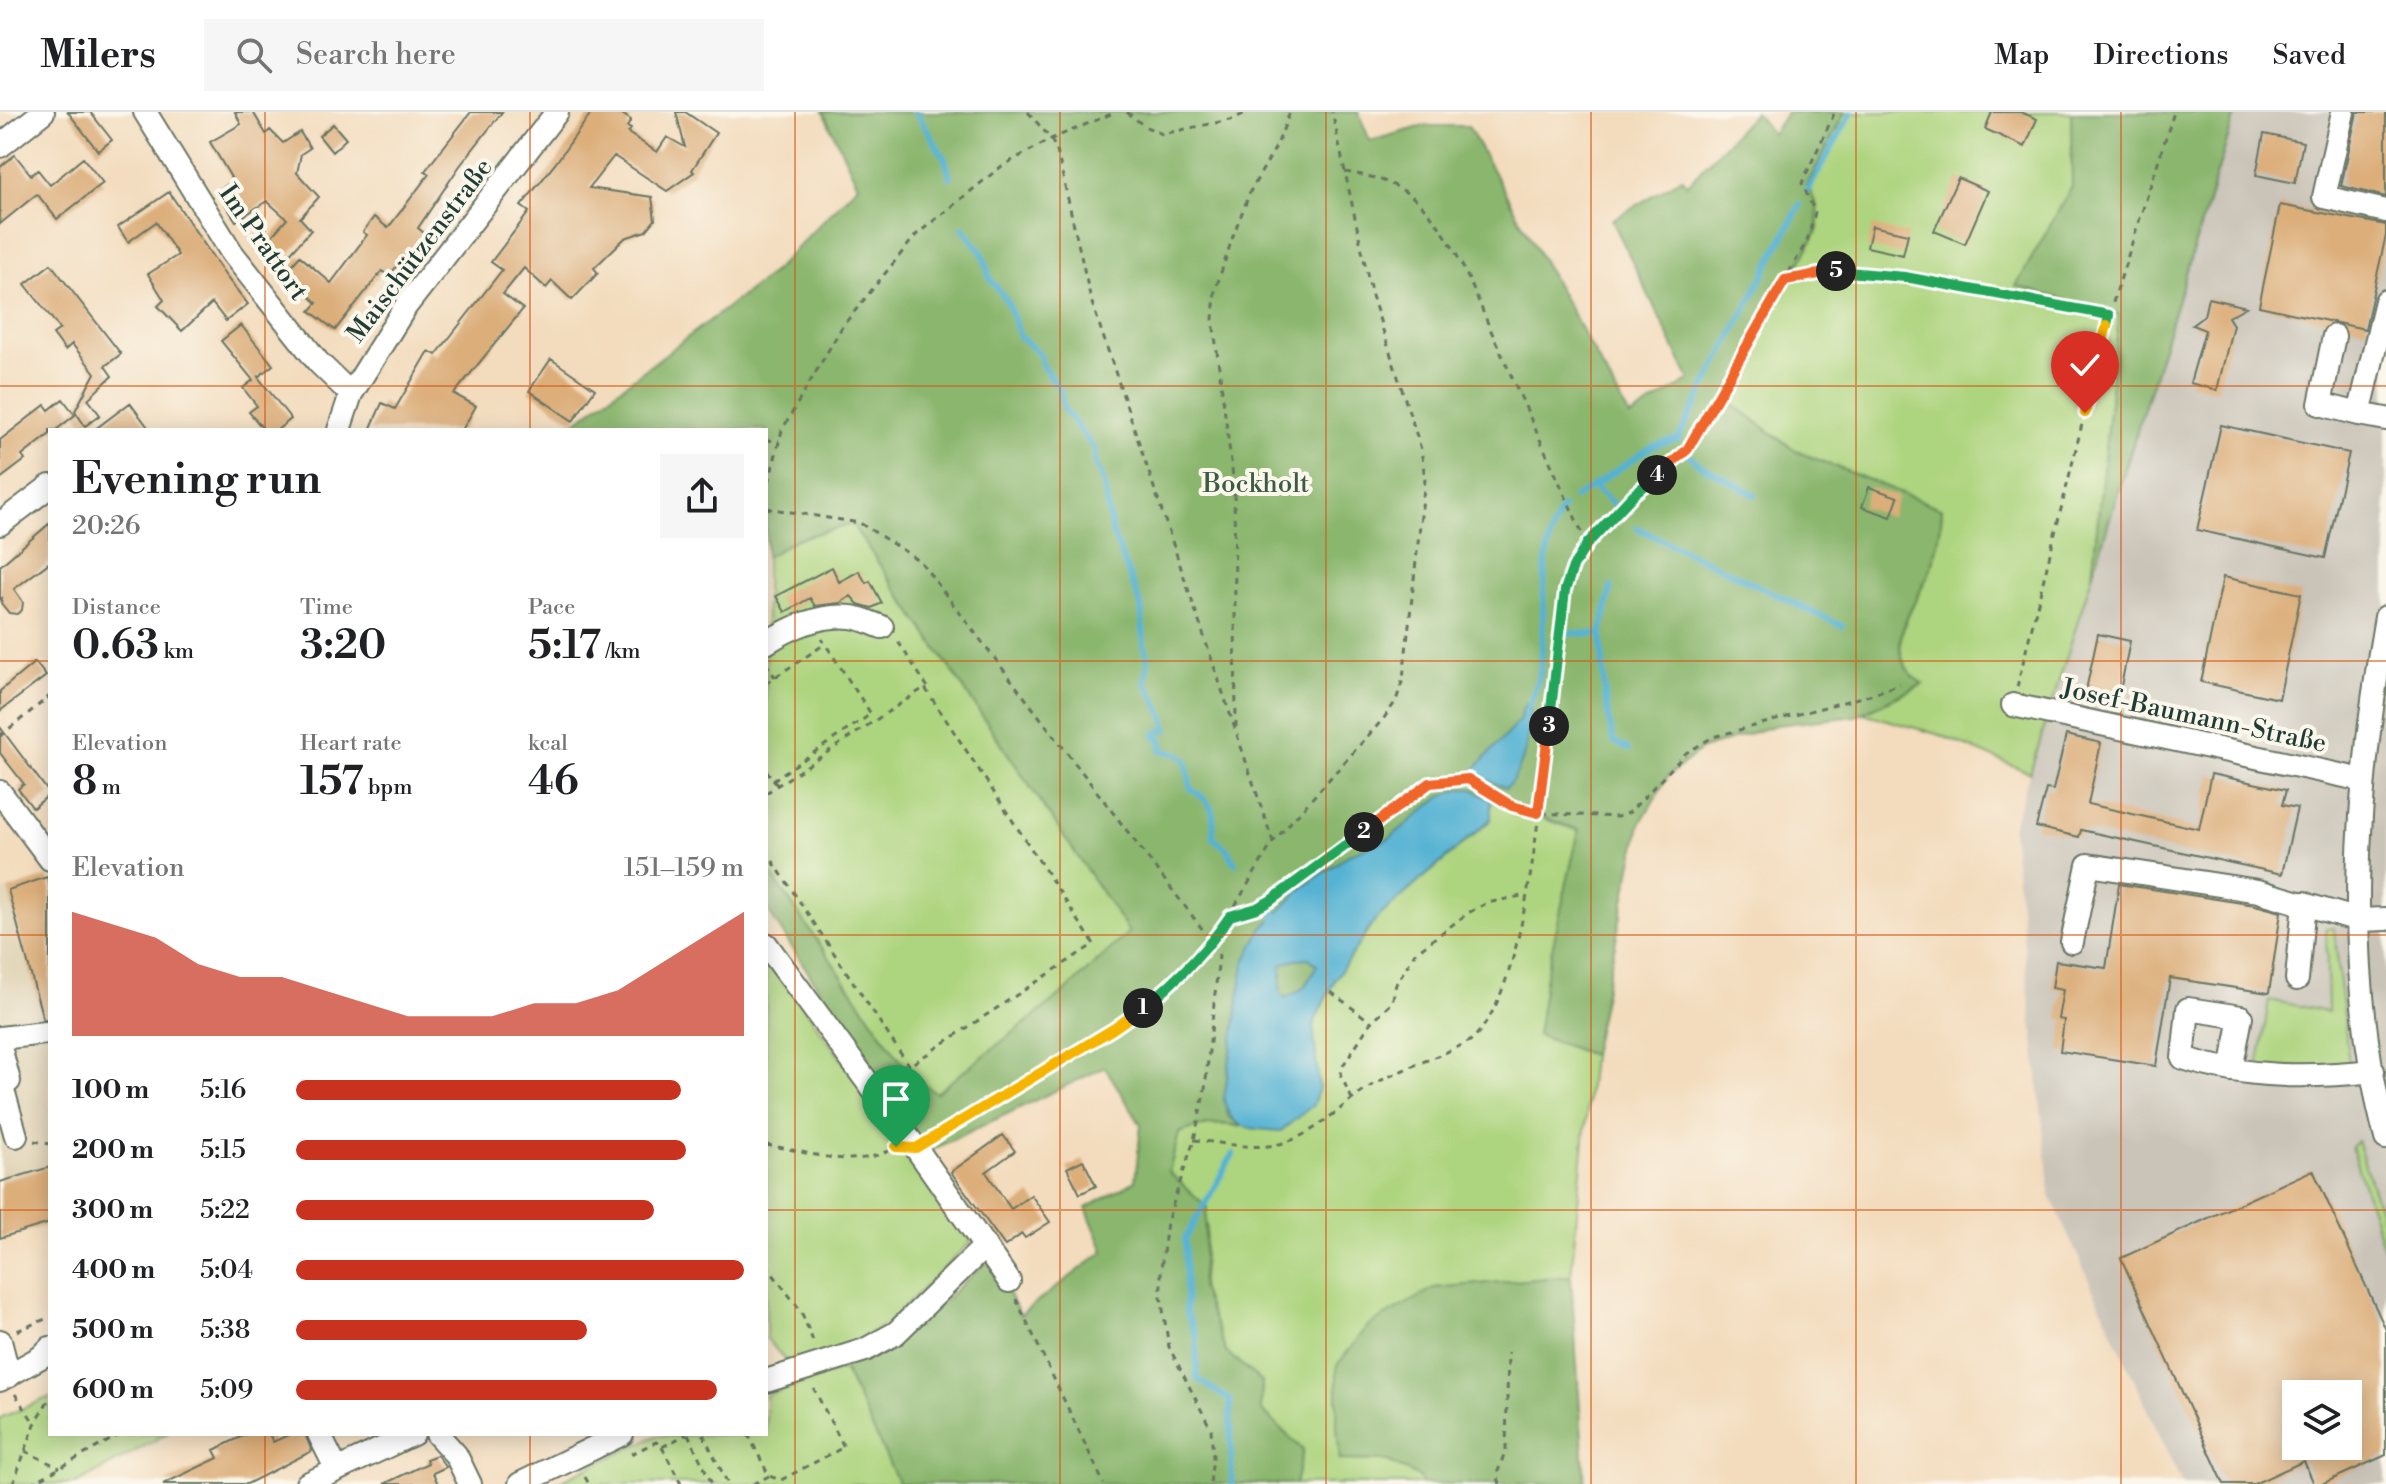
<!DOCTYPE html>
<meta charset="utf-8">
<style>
body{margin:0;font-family:"Libre Bodoni",serif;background:#f6f6f6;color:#202124;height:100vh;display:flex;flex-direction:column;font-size:30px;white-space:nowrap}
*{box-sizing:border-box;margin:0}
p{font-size:26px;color:#757577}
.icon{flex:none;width:44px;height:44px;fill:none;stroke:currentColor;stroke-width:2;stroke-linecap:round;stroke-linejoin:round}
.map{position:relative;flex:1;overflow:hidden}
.details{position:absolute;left:48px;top:316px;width:720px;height:1008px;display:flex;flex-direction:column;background:#fff;border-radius:0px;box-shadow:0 4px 20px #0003}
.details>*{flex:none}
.tools{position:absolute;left:2282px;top:1268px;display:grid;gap:16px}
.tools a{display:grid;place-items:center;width:80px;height:80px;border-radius:0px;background:#fff;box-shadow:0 4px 20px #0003;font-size:40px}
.pin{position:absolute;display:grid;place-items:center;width:68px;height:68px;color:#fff;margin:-82px -34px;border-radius:50% 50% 50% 0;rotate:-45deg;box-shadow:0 0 8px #0007}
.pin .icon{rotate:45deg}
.km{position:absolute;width:40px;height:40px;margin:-20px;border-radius:50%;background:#222;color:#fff;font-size:22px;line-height:40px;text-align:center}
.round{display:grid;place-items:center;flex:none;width:84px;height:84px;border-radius:0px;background:#f6f6f6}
.overview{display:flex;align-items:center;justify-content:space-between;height:136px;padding:0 24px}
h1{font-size:44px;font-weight:600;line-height:60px}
.figures{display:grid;grid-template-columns:repeat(3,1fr);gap:12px;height:136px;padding:8px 24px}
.figures div{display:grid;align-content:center}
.figures b{font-size:40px;font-weight:600}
.figures small{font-size:22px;font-weight:400}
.figures p{font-size:22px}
.chart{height:224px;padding:16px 24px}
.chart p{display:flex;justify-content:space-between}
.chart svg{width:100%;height:144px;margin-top:8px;fill:#c8321e;opacity:.7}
ul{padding:0 24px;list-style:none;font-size:26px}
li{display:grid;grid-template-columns:128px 96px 1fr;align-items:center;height:60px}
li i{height:20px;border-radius:10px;background:#c8321e}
header{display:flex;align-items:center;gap:48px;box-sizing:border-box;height:112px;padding:0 40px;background:#fff;border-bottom:2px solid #e0e0e0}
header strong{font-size:38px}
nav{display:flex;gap:44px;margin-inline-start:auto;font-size:28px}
.search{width:560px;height:72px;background:#f6f6f6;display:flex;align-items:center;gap:20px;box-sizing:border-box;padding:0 28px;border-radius:0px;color:#757577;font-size:30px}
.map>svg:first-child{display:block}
.built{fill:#e0d3b5}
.industrial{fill:#c9c3b8;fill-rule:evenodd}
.green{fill:#add47e;stroke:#668859;stroke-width:2}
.forest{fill:#8ab66d;stroke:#547a50;stroke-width:2}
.water{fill:#55b2d3;stroke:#3a7884;stroke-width:2;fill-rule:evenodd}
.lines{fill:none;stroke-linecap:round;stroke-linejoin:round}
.stream{stroke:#55b2d3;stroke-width:6}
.building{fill:#dcae7a;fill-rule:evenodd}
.minor-casing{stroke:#697564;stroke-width:26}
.path{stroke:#697564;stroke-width:3;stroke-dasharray:6 6;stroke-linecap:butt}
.minor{stroke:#fff;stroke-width:22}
.split-1-casing{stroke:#fff;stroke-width:16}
.split-2-casing{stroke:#fff;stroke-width:16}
.split-3-casing{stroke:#fff;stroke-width:16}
.split-4-casing{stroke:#fff;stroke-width:16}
.split-5-casing{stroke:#fff;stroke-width:16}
.split-6-casing{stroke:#fff;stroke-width:16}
.split-7-casing{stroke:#fff;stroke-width:16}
.split-1{stroke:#f5b400;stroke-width:10}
.split-2{stroke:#22a559;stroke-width:10}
.split-3{stroke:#f0652b;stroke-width:10}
.split-4{stroke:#22a559;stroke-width:10}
.split-5{stroke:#f0652b;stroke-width:10}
.split-6{stroke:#22a559;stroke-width:10}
.split-7{stroke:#f5b400;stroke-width:10}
.grid{fill:none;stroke:#d45610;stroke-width:2;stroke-opacity:0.55}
.labels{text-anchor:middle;stroke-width:8;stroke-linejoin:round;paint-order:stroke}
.street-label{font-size:26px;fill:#1f3d34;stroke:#fbf7ec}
.park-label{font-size:26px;fill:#3b5b43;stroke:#fbf7ec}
</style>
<header>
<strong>Milers</strong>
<div class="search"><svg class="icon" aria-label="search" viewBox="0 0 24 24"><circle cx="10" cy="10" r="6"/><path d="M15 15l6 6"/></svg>Search here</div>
<nav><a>Map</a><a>Directions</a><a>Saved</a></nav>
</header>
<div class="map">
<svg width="2386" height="1372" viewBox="0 0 2386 1372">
<rect width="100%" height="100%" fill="#fbf7ec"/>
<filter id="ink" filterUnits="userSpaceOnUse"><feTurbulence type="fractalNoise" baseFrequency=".0125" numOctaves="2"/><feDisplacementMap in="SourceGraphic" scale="16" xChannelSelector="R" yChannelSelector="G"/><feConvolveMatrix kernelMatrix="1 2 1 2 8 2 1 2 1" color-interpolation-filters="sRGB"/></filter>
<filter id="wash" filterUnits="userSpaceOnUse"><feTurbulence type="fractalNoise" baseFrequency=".006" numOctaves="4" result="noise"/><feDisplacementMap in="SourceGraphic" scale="32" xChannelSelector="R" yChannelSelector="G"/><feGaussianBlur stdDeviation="1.8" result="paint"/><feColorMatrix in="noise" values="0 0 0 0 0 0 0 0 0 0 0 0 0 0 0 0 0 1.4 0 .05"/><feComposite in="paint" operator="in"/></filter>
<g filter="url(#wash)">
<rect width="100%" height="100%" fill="#f3dcbd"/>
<path class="built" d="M47,765l3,3v346l-46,12 -4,-14v-332z"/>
<path class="industrial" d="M2236,0h150v1372h-204l-132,-289 -38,-366zM2296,1282h52v52h-52z"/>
<path class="green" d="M1845,0h226l1,75 -56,99 103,28 -27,262 -62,197 -90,-38 -77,-22 59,-28c-45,-37 -8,-74 8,-115 8,-20 11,-40 12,-61l-146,-58 -69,-51 91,-171 -1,-23 -10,-21z
M852,412l277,408 -65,61 -128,100 -27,-20 -143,-206v-310l30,-18z
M1491,689l88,30 -42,204 55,20 -21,221 -137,12 -97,77v61l3,34 48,1 34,17v6h-127l8,-34 -42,-40 1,-28 -36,-30 -25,-64 6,-62 -38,-54 10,-39c40,-15 61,-7 102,-2l38,-43 -7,-63 23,-46 41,-60 115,-99z
M2326,816h8l15,136 -91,6 11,-70 59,12z
M766,842l206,287 -84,82 -52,29 -46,14 -24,-28z
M2357,1029l29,88v25l-35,-107z
M843,1257l59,115h-349l103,-48 110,-2v-39z
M50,1285v37h116l-90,50h-76v-66z"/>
<path class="forest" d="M823,0h535l12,29 54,-15h44l162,291 60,-37 -78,-160 70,-42 5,7 68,-73 17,22 15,-22h58l-38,73 10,21 1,23 -91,171 69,51 146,58c-1,21 -4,41 -12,61 -15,38 -55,82 -7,114l-67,32 -80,9 -74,24 -34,27 -28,48 -48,231 -55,-20 9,-60 33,-145 -117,-41 -21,7 -51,42 -40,16 -48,34 -41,42 -29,112 -8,58 4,16 13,11c-22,-6 -41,-2 -62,6l-10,39 38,35 -6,81 25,64 36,30 -1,28 42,40 -8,34h-396l-57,-119 57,-25 91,-81 30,56 84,-64 -18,-43 49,-27 6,-56 -36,-58 -178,85 -161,-244v-41l143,206 27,20 128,-100 65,-61 -277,-408 -56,15 -30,18v-127h-201l205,-155 88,-90z
M2071,0h165l-144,464 27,-261 -103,-29 56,-99z
M1309,846l8,7 -17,29 -15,4 -5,-6 2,-27 13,-6z
M1571,1164l14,208h-163l-1,-6 -33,-17 -48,-1 -3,-34v-61l31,-39 66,-38z"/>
<path class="water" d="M1531,588c-2,29 -3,65 -25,88l-27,-11 -5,-7 45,-49 4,-14z
M1462,677h11l18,12v18l-115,100 -41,60 -22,46 6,63 -6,17 -32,26c-29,-3 -49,2 -57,-31l20,-137 17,-33 41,-42 48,-34 40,-16 51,-42zM1309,846l8,7c-12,21 -10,24 -32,33l-5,-6 2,-27 13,-6z"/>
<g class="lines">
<path class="stream" d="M916,0l29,47 5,18
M1808,78l44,-78
M963,116l20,26 7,25 17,22 13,36 20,17 2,11 18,25 4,19 31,41v13l7,12 10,57 29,73 3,39 4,17 -3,21c6,8 22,38 22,48l-10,2 -2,4 8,5 -3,9 19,4 7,7 5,28c23,14 24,22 22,49l14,11 8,14
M1689,343l11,10 55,30
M1593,374l19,17
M1575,386l78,-52 25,-7 122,-234
M1637,416l205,98
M1570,521l31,1 4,63 8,44 15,8
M1601,522l10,-47
M1529,594c5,-13 11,-28 12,-42 5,-46 -4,-117 22,-157
M1269,796l6,7 -1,7
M1232,1372l-2,-84 -33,-21 -1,-43 -10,-24 -1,-73 48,-85"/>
</g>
<g id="blocks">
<path class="building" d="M68,0h22l22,28 -14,11z
M235,0h18l13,22 4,-4 13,13 17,-11 10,16 -9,6 -4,19 22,24 -19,21 11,12 -24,27 -19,-17 19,-21 -20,-18 -31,20 -19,-30 16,-10 -23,-39 31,-18z
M471,0h31l-43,55 -41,61 12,10 -13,17 -8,-5 -20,26 -7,-5 -47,59 -25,-19 7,-8 -32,-30 15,-17 31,27 36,-48 -4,-3 11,-15 14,11 41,-54 -4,-3z
M592,0h27l12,8 -4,7 4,2 -3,4 29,19 10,-15 18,10 -9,-35h9l31,21 -24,37 2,2 -27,19 -53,-35 -25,32 63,9 3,23 -9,11 -21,7 -31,30 4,5 -26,27 -20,-19 -6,7 -22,-20 -21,26 20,15 -69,85 22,12 -14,24h-92l12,-27 13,6 34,-58 7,4 66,-85 -11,-8 38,-50 -8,-6 34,-42z
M1992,0h29l16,7 -12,28 -40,-18z
M2357,0h29v85l-45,-11z
M333,12l13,15 -14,13 -13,-16z
M2264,22l39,8 -8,41 -39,-8z
M15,43l16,20 7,-5 12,15 33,-27 20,25 -46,36 -20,-25 -37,30v-57z
M1958,66l30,13 -23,53 -31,-13z
M169,80l58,86 21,26 -22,17 -14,-18 -30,28 -24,-25 6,-6 -16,-26 30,-19 -22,-33 -28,20 -10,-15z
M2280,93l106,20v10l-21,94 -106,-23z
M1872,114l36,8 -5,21 -36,-8z
M51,152l70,90 -16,12 7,10 -24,23 12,16 -15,11 -10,-15 20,-38 -23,-29 -7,6 -12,-16 7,-5 -35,-45z
M2208,186l38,9 -18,10 5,8 -16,65 -27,-7 15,-53 -13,-5 12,-9z
M241,213l32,40 -15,12 33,42 -14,11h-13l-15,-18 8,-6 -14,-18 10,-8 -32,-39z
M551,247l44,30 -22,32 -44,-30z
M63,287l12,16 -19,15h-6v4l-28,22 3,4 -25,19v-39l45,-35 4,5z
M130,291l20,27h-56z
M2221,313l128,28 -24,105 -128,-28z
M1869,375l29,10 -7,20 -29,-10z
M50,411v39l-36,27 9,13 -1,8 -5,4 -8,-1 -8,-10 1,-5 -2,1v-33z
M832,455l7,15 20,-11 7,12 4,-2 12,22 -10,5 -14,-4 -7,-8 -11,7 -25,3 -5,-8 -25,14 -9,-16z
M2223,465l78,17 -22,105 -78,-17z
M2098,522l32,7 -11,55 -33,-6z
M35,550l11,14 -46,35v-20z
M0,615l50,67 -17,14 -15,-19 6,-5 -24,-31z
M2066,623l35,8 -13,61 111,25 12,-55 75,16 -4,15 15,3 -15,66 -201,-44 -2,7 -43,-10 10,-38 7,1z
M47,765l3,9v134l-7,-1 -35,-129z
M2119,772l136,21 26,7 -12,81 -99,-15 -14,88 -96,-15 4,-31 -6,-1 5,-29 -11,-2 4,-27 50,7z
M1003,1023l12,16 -29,21 25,37 20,-14 19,27 -25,16 -3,-4 -17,12 -54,-74z
M1083,1048l13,26 -16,8 -13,-26z
M50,1055v56l-50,15v-56z
M2313,1058l73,160v125l-64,29h-8l-10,-23 -50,23h-30l-103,-226zM2296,1282h52v52h-52z
M247,1322h22l4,8 17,-8h15l7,17 -65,33h-84l55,-26 -4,-8z
M437,1343l9,12 -13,6 5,11h-54l44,-21 -2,-4z"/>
</g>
</g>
<g filter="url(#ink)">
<use href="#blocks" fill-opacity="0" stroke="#697564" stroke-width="2"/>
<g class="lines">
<defs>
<path id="minor" d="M145,0l87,141 86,109 33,32
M2343,0l-19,85 62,14
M0,34l43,-34
M2386,189l-27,113 27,5
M2334,224l-14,68 39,10
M339,318l12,-36 55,-88 151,-194
M0,412l50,-38
M2386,505c-30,171 -44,351 0,521
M766,531c25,-16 56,-29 85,-26 11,1 22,7 31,10
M2013,593l350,75
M0,680l50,67
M2072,830l16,-77 170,26 101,29 27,-1
M766,832l150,204 93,133
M2297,867l7,-76
M0,926l45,-5
M0,935l9,34 -9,2
M2231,958l10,-53 -53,-8 -5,49c61,20 126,20 190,13
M1,971l15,53
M0,1229l9,35
M0,1268l41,-23 9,-9
M766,1269l99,-31 31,-17 89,-87
M319,1322l18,36
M437,1322l19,21 14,29
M307,1372l106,-50
M520,1372l102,-50"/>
</defs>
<use href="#minor" class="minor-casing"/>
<path class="path" d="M1028,0l23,27 6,12 34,149 182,542
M1127,0l17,14 18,8 72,-15 13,-7
M1345,60c27,4 51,10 72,29 39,36 58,95 80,143 30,67 60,133 90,200
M1786,168l47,-9 33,1 243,43
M766,328l13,1
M766,382l16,-64 60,-103 74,-92 86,-69 49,-27 65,-27
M766,396l94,15 60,38 293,382 6,13 -14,133 -11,51 -27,82 -6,47v28l8,50 42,82 2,28 -3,27
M766,551l9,14
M766,571l59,-39
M2017,575l92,-372 65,-203
M1236,615l-2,-242 -21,-165 2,-29 19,-58 17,-43 26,-45 13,-33
M0,624l50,-40
M766,658l11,15
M773,668l98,-66 -49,-75
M766,681l161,-107 -30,-46
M1345,734l5,8
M766,739l143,215 185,-122 -169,-256
M1232,803l25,-7 13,-7 160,-118 38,-4 44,27 26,7 79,4 13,-5 56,-59 27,-16 160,-43 27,-10
M1331,880l40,30
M1352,987l-11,-23 1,-9 29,-45 21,-19 4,-19 19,-31 53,-40 19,-10 39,-8
M934,1024l179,-107 47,-35 27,-25 26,-26 60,-101 111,-124 12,-17 7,-22 22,-200 -4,-30 -49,-153 -40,-184
M1194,1028c26,2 56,10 81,5 40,-7 69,-45 105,-64 29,-15 61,-25 90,-40 54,-44 68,-223 76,-292 6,-53 13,-106 19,-159l8,-23 14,-23 47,-50 53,-44 120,-209 8,-28 -13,-30 33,-71
M34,1029l16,3
M766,1033c43,6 83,25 125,5
M766,1153l35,46 14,35
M1016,1187l88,185
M17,1219l33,-14
M15,1282l20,30
M688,1322l24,50
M703,1322l25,50
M748,1322l21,42 12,4 63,-33 -30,-58
M662,1335l19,37
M25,1339l35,17
M631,1342l25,-12 6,5 25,-13
M585,1365l4,7
M13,1372l22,-60 15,-27
M31,1372l90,-50
M753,1372l16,-8
M1500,1372l-3,-10 9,-25 2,-97"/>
<use href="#minor" class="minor"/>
</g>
</g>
<g class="lines" filter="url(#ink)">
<defs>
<path id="split-1" d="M896,1035l20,1 197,-119 30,-21"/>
<path id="split-2" d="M1143,896c33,-27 63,-56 87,-92l27,-8 13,-7 94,-69"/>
<path id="split-3" d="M1364,720l66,-49 38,-4 44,27 26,7 11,-87"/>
<path id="split-4" d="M1549,614l16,-136 8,-23 14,-23 47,-50 23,-19"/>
<path id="split-5" d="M1657,363l30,-25 98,-170 51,-9"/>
<path id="split-6" d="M1836,159l69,6 204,38 -2,10"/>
<path id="split-7" d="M2085,301l22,-88"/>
</defs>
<use href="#split-1" class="split-1-casing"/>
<use href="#split-2" class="split-2-casing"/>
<use href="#split-3" class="split-3-casing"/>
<use href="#split-4" class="split-4-casing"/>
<use href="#split-5" class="split-5-casing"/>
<use href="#split-6" class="split-6-casing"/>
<use href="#split-7" class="split-7-casing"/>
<use href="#split-1" class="split-1"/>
<use href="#split-2" class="split-2"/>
<use href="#split-3" class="split-3"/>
<use href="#split-4" class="split-4"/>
<use href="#split-5" class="split-5"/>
<use href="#split-6" class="split-6"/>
<use href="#split-7" class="split-7"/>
</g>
<path class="grid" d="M265,0v318M530,0v318M795,0v1372M1060,0v1372M1326,0v1372M1591,0v1372M1856,0v1372M2121,0v1372M0,274h2386M0,549h50M766,549h1620M0,823h50M766,823h1620M0,1098h50M766,1098h1620M265,1322v50M530,1322v50"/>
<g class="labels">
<g class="street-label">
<text transform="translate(264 130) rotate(55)" y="9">Im Prattort</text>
<text transform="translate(419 138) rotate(-53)" y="9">Maischützenstraße</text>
<text transform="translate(2194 603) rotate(12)" y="9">Josef-Baumann-Straße</text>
</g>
<g class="park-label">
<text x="1256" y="380">Bockholt</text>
</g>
</g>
</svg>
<div class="tools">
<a><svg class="icon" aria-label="layers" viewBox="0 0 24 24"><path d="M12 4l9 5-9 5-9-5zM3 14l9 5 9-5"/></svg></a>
</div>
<div class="pin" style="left:896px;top:1035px;background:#1e9e55"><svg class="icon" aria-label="arrive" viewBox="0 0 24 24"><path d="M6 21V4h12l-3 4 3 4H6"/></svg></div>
<div class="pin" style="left:2085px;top:301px;background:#d93025"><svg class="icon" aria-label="check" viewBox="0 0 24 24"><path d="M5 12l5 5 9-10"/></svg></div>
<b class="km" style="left:1143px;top:896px">1</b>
<b class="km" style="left:1364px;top:720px">2</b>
<b class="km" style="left:1549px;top:614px">3</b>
<b class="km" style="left:1657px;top:363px">4</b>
<b class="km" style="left:1836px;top:159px">5</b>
<section class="details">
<div class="overview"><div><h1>Evening run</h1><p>20:26</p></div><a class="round"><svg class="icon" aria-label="share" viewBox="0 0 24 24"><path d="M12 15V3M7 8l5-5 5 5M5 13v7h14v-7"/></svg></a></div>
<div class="figures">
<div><p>Distance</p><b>0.63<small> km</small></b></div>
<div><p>Time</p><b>3:20</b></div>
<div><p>Pace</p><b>5:17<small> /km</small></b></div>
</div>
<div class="figures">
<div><p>Elevation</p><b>8<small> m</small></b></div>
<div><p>Heart rate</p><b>157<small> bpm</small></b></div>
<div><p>kcal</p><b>46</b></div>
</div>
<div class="chart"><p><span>Elevation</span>151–159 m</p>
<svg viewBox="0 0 160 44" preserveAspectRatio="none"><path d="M0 44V6L10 10L20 14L30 22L40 26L50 26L60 30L70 34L80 38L90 38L100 38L110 34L120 34L130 30L140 22L150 14L160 6V44z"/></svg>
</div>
<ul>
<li><b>100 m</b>5:16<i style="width:86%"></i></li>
<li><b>200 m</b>5:15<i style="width:87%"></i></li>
<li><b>300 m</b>5:22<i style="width:80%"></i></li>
<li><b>400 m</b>5:04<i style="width:100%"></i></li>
<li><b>500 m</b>5:38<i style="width:65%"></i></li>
<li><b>600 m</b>5:09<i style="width:94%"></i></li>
</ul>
</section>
</div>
